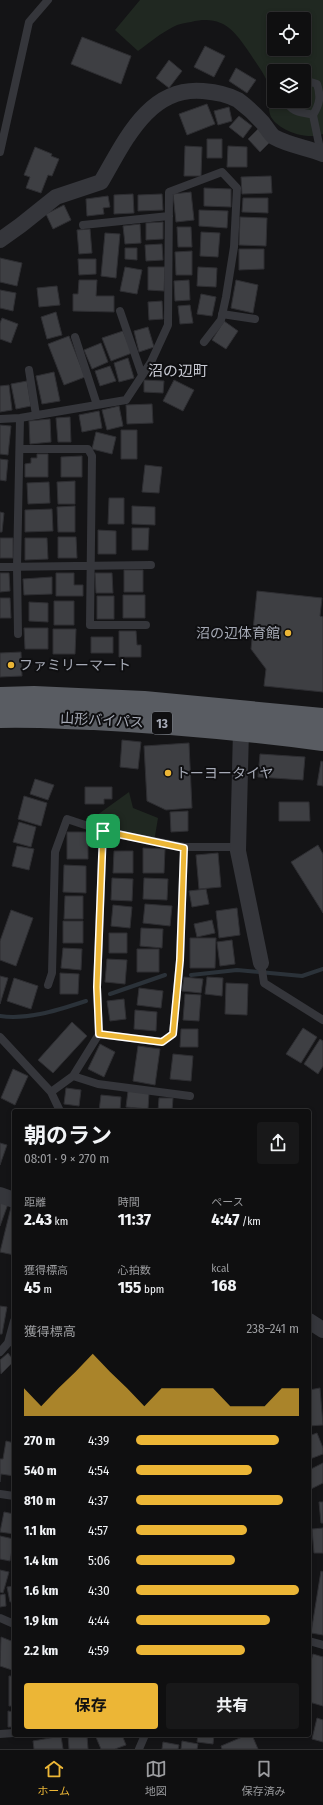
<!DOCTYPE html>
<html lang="ja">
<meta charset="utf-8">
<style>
body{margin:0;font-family:"Fira Sans Condensed","Noto Sans JP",sans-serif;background:#181819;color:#f1f3f6;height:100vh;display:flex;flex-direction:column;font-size:15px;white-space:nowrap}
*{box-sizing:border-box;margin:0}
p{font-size:13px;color:#9b9c9f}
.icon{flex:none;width:22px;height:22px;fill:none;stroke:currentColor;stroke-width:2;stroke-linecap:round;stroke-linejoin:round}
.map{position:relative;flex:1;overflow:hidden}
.side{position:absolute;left:12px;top:1109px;width:299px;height:628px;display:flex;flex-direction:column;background:#0f0f10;border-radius:4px;box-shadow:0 2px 6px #0003,0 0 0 1px #2f2f30}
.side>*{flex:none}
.buttons{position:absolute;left:267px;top:12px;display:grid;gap:8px}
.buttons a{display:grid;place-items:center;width:44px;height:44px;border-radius:4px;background:#0f0f10;box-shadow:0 2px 6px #0003,0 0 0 1px #2f2f30;font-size:20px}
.pin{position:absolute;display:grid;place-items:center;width:34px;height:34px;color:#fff;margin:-17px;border-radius:8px;box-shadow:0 2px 6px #0006}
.round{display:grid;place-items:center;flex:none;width:42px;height:42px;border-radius:4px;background:#181819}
.overview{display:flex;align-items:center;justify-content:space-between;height:68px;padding:0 12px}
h1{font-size:22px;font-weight:700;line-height:30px}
.stats{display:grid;grid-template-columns:repeat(3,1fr);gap:6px;height:68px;padding:4px 12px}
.stats div{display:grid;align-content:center}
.stats b{font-size:17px;font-weight:700}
.stats small{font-size:11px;font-weight:400}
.stats p{font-size:11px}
.chart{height:112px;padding:8px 12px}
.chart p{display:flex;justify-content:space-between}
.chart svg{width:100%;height:72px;margin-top:4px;fill:#ecb636;opacity:.7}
.button{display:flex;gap:8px;margin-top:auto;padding:8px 12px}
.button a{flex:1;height:46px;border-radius:4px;background:#ecb636;color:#111;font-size:16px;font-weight:700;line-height:46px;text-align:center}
.button a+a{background:#181819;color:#f1f3f6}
ul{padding:0 12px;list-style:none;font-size:13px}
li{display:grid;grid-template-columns:64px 48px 1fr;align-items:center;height:30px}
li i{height:10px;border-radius:5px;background:#ecb636}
.tabs{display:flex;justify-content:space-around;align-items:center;height:56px;border-top:1px solid #2f2f30;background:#0f0f10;font-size:11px;color:#9b9c9f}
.tabs a{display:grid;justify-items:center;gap:2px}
.tabs .on{color:#ecb636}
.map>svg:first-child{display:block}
.green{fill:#202821;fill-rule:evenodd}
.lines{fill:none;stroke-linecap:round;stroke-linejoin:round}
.stream{stroke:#2b3239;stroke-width:4}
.building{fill:#3e3f43;stroke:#2e2e32}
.service{stroke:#35363b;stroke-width:8}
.minor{stroke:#35363b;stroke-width:16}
.trunk{stroke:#595c62;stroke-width:22}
.route-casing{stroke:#fff;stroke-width:8}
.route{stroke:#ecb636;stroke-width:5}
.poi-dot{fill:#ecb636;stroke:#0f0f11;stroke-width:1.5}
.labels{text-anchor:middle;stroke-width:4;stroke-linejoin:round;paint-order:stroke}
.shield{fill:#0f0f11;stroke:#797c84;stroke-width:1}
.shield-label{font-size:13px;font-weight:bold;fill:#a6aab6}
.poi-label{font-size:14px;fill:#a6aab6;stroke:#0f0f11;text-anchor:start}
.street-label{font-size:14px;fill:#a6aab6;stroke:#0f0f11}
.neighbourhood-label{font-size:15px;fill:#c7c9d2;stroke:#0f0f11}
</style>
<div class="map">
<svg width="323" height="1749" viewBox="0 0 323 1749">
<rect width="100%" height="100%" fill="#141416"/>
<path class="green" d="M140,0h183v134c-15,6 -43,-2 -52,-17 -5,-11 1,-26 -4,-36 -4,-9 -11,-18 -16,-26 -16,-24 -28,-41 -60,-33 -6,1 -13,2 -18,5 -12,6 -24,16 -35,24l-23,-21zM274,19h30v30h-30zM274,71h30v30h-30z
M129,792l4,16 25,10 -4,24 -63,-15 2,-9z"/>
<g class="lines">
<path class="stream" d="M191,975l46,-5 65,6 21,-7
M110,994l55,-19
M0,1016c29,4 58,-6 86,-15"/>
</g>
<path class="building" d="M82,37l49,19 -10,28 -50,-20z
M205,46l20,10 -11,21 -20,-10z
M169,60l13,11 -13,17 -13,-10z
M236,68l20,12 -9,13 -18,-12z
M207,104l8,20 -28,11 -8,-21z
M229,107l3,14 -14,4 -4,-14z
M239,116l13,10 -9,12 -14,-11z
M258,129l12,13 -10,10 -12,-13z
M207,139h15v19h-15z
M185,146l17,1 -1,29h-17z
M228,146l19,1v20h-20z
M35,147l17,7 -1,2 8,3 -7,17 -4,-1 -7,18 -15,-5 4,-11 -6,-2z
M271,176l1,17 -30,1 -1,-17z
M204,188l27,1v18l-27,-1z
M191,192l3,28 -18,2 -3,-28z
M133,194l1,19 -20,1v-19z
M162,194l1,16 -25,1v-16z
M108,196l2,11 -7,1 1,6 -17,2 -1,-17z
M243,198h25v15l-26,-1z
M64,205l7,15 -18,9 -7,-15z
M199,210l29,1 -1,17 -28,-2z
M240,217l27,1 -1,28 -27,-1z
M163,222v17l-17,1v-17z
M140,224l1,19 -16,1 -2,-18z
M177,227h14l1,20h-14z
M90,229l2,24 -13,1 -2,-24z
M201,232l19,1 -2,24 -18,-1z
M105,233l15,1 -4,44 -15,-2z
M162,244l1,16 -17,1 -1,-16z
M125,248h12v12l-12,-1z
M239,249h25v20l-25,1z
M192,251v24h-16l-1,-23z
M0,258l22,5 -5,23 -17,-4z
M78,259h18v15l-17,1z
M125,267l17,3 -5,24 -17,-3z
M148,267h17l-1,24 -16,-1z
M198,267l19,1 -1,19 -19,-1z
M79,280h18l-1,16h18v16l-41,-1v-17h5z
M189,280l1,20 -15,1 -1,-20z
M236,280l22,5 -5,28 -22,-5z
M57,286l3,19 -21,2 -2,-19z
M0,290l16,3 -3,18 -13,-3z
M201,294l15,3 -4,19 -15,-2z
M162,301l1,18 -14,1 -1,-18z
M190,305l3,18 -13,1 -2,-18z
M56,312l6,23 -15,4 -6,-22z
M2,318l16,6 -7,19 -11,-4v-16z
M224,321l14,10 -12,18 -14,-9z
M148,327l6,20 -15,5 -5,-21z
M123,331l9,22 -21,8 -9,-23z
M69,336l16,41 -21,8 -16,-41z
M101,343l7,19 -16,7 -8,-19z
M128,358l6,20 -15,4 -5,-19z
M110,366l6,15 -16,5 -5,-15z
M54,372l6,29 -18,3 -6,-28z
M144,380l20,1 -1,12 -19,-1z
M174,380l20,10 -11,21 -20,-10z
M27,381l4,25 -15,3 -5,-25z
M9,385l3,25 -12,2v-26z
M152,404l1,19 -26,1 -1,-19z
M119,406l4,20 -16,4 -5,-20z
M99,411l3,17 -20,4 -3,-17z
M70,417l1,25h-13l-2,-24z
M50,419l1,23 -21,2 -1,-23z
M0,425l11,1 -3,29 -8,-1z
M121,430h16v29h-16z
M96,432l20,5 -4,17 -20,-5z
M37,454h11v23h-23v-13l6,-1v-5h6z
M82,456v21h-21v-20z
M0,459l8,1 -2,21 -6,-1z
M145,465l17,2 -3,26 -17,-1z
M75,481v23h-17l-1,-22z
M49,482l1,21 -22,1 -1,-21z
M109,498h15v26h-16z
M75,506v26h-17l-1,-25z
M132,506l23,1v18l-23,-1z
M52,509l1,22 -28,1v-22z
M0,512l4,1 -2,19h-2z
M132,528h17l-1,22h-16z
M98,530l18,1v23h-18z
M58,537h18l1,21h-19z
M0,538h13v20h-13z
M25,538h22l1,21 -23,1z
M124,570h19v22h-19z
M0,573h9l1,18 -10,1z
M56,573h18v12h9v11h-27z
M95,573h17l1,20h-17z
M52,577v17l-28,1 -1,-16z
M257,591l65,7 -2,18 3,1v75l-59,-6 2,-17 -15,-20z
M123,595h22v23h-22z
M97,596h17v23h-17z
M0,598h10l1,20h-11z
M54,601h20v24h-20z
M29,602l19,1v19l-19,-1z
M24,628h24v21h-23z
M53,629h23l-1,25h-22z
M119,631h17l1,14h4v12h-22z
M91,637h22v16h-22z
M21,652l1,24 -22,1v-24z
M122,740l19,2 -3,27 -18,-2z
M189,743l3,65 -26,2 -19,-9 -3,-55z
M260,754l45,3 -2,23 -45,-3z
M321,761l2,1v24l-6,-1z
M35,779l19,6 -6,15 -18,-6z
M85,787h27v12h-8v5h-19z
M24,796l23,7 -6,23 -23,-7z
M279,802h30l1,19h-31z
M188,811v20l-17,1 -1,-20z
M19,822l17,5 -5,20 -18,-5z
M67,832h21v27h-21z
M318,845l5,9v59l-32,-51z
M17,846l17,3 -5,21 -17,-4z
M143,848l22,1 -1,24h-21z
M114,851h19v22h-20z
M218,853l3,34 -22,2 -3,-34z
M64,865l22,1v27l-23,-1z
M112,878l21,1 -1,22 -21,-1z
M144,878l24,1 -1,21 -24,-1z
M206,889l3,15 -17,3 -3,-16z
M65,896h18v23h-19z
M145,904l27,2 -2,20 -27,-3z
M113,905l19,2 -2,21 -19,-2z
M237,908l3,27 -21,3 -3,-27z
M11,910l22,8 -17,48 -16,-6v-19z
M212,920l3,13 -18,4 -3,-13z
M63,921h20v22h-20z
M141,928l22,1 -1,19 -22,-2z
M109,933h18v20h-18z
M190,938h26l-1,30h-25z
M232,940l3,24 -15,2 -3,-24z
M63,948l19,1 -1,21 -20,-2z
M137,949h22v23h-22z
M107,959l20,1 -2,24 -20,-2z
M60,973l19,1 -1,20h-18z
M0,976l8,2 -8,26z
M184,977l19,2 -2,14 -19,-2z
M207,977l16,1 -1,18 -17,-2z
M14,978l24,8 -7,23 -24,-8z
M226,983l22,1 -1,31 -22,-1z
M139,988l24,3 -2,17 -24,-3z
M185,994l16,1 -2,26 -16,-1z
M124,999l2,20 -16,2 -3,-20z
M135,1010l22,2 -1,19 -22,-2z
M72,1022l15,14 -34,37 -15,-13z
M303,1028l14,9 -16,26 -15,-9z
M181,1029h17v18h-18z
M320,1039l3,2v25l-5,8 -14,-10z
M100,1044l15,8 -11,25 -16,-8z
M138,1046l22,3 -5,36 -22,-4z
M173,1054l20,2 -2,25 -21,-2z
M13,1069l15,7 -13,29 -14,-7z
M66,1088l15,2 -2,16 -15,-2z
M128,1091l21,2 -1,16 -22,-2z
M101,1095l20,2 -1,14h-21z
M159,1098h14l-1,13h-14z
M0,1143l7,2 -7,20z
M0,1201l8,3 -8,22z
M11,1207l3,1v47l-14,-3z
M0,1306l7,1 -5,27h-2z
M8,1353l6,8 -13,13 -1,-14z
M320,1388l3,37 -14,1v-36z
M317,1433l6,15v6l-13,5 -1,-23z
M6,1441l8,2v33l-13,-2 -1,8v-23h3z
M323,1463v20l-14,7v-20z
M319,1502h4v21h-2z
M4,1512l10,2v20l-14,-2z
M323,1528v25h-9l-2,-24z
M0,1536l14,3 -4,22 -10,-2z
M0,1570l9,2 -6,21 -3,-1z
M321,1571l2,1v63l-12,-2z
M14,1586v15l-4,1 -3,-15z
M5,1594l1,12 -6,1v-12z
M1,1637l13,5v21l-2,7 -12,-4z
M313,1654l10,3v49l-14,-4 2,-11 -2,-1v-23z
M9,1676h5v30h-5z
M8,1711l6,1v15h-6z
M317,1718l6,2v22l-11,-3z
M68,1735h19l1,14h-19z
M95,1735h27l4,10 -11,4h-14z
M198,1735h16l-1,9 -16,-2z
M247,1735h5l6,14h-36l-1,-3z
M61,1736l2,13h-29l-1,-8z
M182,1741l16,3 -1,5h-16z
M163,1742l16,3 -1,4h-16z"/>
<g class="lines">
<path class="service" d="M304,80l13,4c4,12 3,20 -4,31l8,39
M286,101c6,12 16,11 27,14
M0,152l29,-130 19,-22
M83,225l86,-9
M120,311l22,64
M222,314l33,5
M75,337l22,68
M29,370l7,45
M0,419l20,-1 106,-18 25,-38 17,-37 1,-133 53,-20 15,16 -3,59 -8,50 -5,23 -17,22
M20,449h68l4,7 -2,169h56
M0,567l151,-2
M18,634l-1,-67 3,-149
M261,963l3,20 59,37
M48,985l4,-12 3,-121 12,-33 36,12 81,16h54
M99,1034l63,8 11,-8 7,-75 4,-112
M0,1037l51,55 9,19
M73,1076l25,8 92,12
M51,1092l22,-16 26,-42 -2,-47 6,-156
M0,1352l8,-9 6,-22
M0,1494l14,2
M0,1618l14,6
M309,1641l14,4
M0,1734l14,-1
M139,1749l6,-14"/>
<path class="minor" d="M0,240l21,-15 35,-28 45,-15c23,-39 47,-96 102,-91 12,1 24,3 35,9 8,6 18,15 25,23 3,4 7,11 11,14 14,8 34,11 49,17
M241,730l-3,121 23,112
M0,1195l14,5
M309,1321l14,9"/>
<path class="trunk" d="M0,698l34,-1 110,5 179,17
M0,717c31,-1 63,1 94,2 77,4 153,11 229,21"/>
</g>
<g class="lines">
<defs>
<path id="route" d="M103,831l81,17 -4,112 -7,74 -11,8 -63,-8 -2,-47z"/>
</defs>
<use href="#route" class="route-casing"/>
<use href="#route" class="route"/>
</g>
<g class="poi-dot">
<circle cx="288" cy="633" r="4"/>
<circle cx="11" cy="665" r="4"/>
<circle cx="168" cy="773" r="4"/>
</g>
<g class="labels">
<rect class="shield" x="152" y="712" width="20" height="22" rx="3"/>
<g class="shield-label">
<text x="162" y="728">13</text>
</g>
<g class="poi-label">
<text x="280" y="638" text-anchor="end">沼の辺体育館</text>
<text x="19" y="670">ファミリーマート</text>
<text x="176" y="778">トーヨータイヤ</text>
</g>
<g class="street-label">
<text transform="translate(102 720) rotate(3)" y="5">山形バイパス</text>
</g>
<g class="neighbourhood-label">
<text x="178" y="376">沼の辺町</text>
</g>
</g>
</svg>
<div class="buttons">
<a><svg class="icon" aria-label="locate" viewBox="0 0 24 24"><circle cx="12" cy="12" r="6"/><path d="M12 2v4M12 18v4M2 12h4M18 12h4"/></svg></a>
<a><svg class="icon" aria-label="layers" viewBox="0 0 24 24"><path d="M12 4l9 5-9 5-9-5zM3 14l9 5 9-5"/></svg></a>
</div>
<div class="pin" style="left:103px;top:831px;background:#1e9e55"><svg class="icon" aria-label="arrive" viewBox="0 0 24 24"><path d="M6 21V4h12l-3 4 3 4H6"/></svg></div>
<section class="side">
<div class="overview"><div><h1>朝のラン</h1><p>08:01 · 9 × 270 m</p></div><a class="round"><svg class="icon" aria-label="share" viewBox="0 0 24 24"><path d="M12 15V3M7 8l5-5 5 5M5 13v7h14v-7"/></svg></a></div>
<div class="stats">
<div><p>距離</p><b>2.43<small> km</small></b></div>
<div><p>時間</p><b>11:37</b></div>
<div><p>ペース</p><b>4:47<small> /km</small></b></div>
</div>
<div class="stats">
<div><p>獲得標高</p><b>45<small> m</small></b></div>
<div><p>心拍数</p><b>155<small> bpm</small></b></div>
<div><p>kcal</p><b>168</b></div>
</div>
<div class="chart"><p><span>獲得標高</span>238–241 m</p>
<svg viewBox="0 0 160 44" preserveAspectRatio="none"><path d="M0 44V27L10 38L20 27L30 17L40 6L50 17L60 27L70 38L80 27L90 27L100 27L110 27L120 38L130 38L140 38L150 27L160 27V44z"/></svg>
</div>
<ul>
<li><b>270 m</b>4:39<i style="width:88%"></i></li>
<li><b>540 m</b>4:54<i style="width:71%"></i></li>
<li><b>810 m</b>4:37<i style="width:90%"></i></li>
<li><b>1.1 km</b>4:57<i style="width:68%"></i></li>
<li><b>1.4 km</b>5:06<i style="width:61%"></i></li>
<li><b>1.6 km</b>4:30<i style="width:100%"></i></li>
<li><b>1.9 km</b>4:44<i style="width:82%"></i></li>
<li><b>2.2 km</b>4:59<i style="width:67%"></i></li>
</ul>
<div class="button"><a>保存</a><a>共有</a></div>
</section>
</div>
<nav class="tabs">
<a class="on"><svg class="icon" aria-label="home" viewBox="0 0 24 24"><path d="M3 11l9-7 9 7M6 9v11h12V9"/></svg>ホーム</a>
<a><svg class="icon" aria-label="map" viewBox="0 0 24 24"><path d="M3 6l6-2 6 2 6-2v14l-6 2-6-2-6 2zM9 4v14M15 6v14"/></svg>地図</a>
<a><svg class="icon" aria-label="saved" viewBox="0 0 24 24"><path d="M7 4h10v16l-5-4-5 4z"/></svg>保存済み</a>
</nav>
